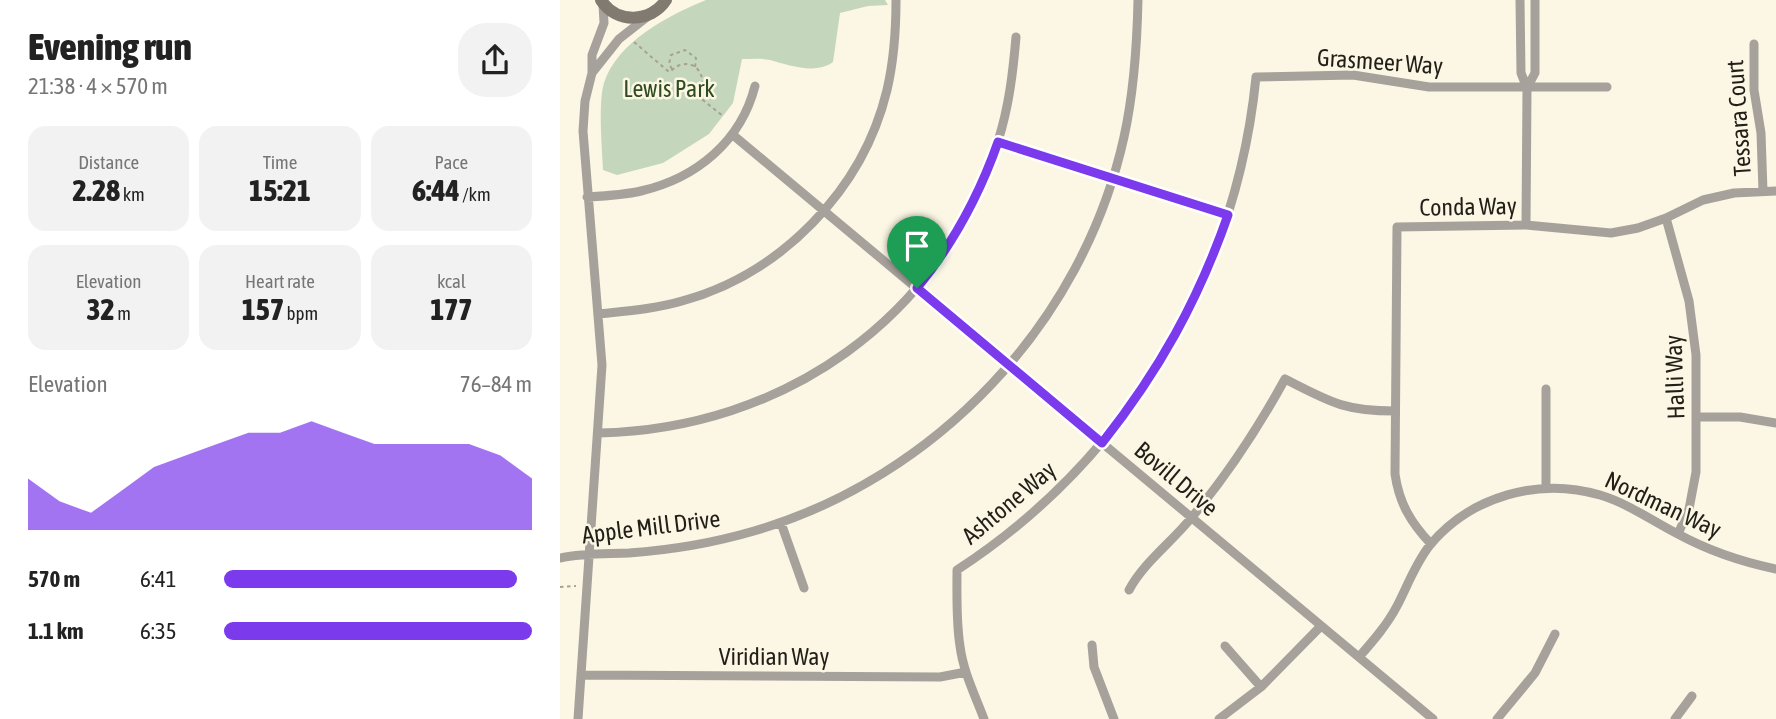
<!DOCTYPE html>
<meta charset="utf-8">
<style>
body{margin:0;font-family:"Asap Condensed",sans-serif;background:#f2f2f2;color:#222;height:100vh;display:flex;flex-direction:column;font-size:26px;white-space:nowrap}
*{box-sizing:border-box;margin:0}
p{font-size:23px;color:#767676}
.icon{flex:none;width:38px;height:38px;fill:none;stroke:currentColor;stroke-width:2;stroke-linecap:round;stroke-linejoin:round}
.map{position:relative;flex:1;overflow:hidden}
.side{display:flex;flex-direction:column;background:#fff;width:560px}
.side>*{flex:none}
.pin{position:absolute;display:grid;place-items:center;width:60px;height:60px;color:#fff;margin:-72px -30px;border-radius:50% 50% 50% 0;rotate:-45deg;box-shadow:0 0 7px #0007}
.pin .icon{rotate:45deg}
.round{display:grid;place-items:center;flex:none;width:74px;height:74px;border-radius:28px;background:#f2f2f2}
.overview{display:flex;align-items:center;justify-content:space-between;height:119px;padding:0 28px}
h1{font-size:38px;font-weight:800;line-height:52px}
.metrics{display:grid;grid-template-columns:repeat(3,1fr);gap:10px;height:119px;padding:7px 28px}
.metrics div{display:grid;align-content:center;border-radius:18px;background:#f2f2f2;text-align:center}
.metrics b{font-size:30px;font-weight:800}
.metrics small{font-size:19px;font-weight:400}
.metrics p{font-size:19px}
.chart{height:196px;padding:14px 28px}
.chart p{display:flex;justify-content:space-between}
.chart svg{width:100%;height:126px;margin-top:7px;fill:#7c3aed;opacity:.7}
ul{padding:0 28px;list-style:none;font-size:23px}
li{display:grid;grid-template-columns:112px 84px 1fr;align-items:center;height:52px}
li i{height:18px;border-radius:9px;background:#7c3aed}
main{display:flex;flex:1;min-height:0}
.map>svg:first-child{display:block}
.green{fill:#c4d6bc}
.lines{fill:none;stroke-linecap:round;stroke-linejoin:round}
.path{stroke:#a5a193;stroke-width:2;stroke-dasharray:3.5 3.5;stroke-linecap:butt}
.street{stroke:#a6a29b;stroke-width:9}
.secondary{stroke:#807a70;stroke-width:12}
.route-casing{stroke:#fff;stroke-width:14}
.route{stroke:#7c3aed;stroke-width:9}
.labels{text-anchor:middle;stroke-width:5;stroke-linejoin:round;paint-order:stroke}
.street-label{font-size:24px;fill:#211f18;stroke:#fcf6e4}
.park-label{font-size:24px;fill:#2e4c1e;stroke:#fcf6e4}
</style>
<main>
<section class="side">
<div class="overview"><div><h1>Evening run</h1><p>21:38 · 4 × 570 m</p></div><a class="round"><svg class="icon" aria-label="share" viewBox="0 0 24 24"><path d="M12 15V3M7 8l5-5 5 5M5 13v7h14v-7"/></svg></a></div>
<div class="metrics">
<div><p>Distance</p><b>2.28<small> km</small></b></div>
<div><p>Time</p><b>15:21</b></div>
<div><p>Pace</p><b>6:44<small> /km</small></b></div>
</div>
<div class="metrics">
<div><p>Elevation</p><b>32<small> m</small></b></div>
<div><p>Heart rate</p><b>157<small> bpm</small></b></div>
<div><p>kcal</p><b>177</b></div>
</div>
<div class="chart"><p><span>Elevation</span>76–84 m</p>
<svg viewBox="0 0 160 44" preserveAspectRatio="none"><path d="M0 44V26L10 34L20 38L30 30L40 22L50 18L60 14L70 10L80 10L90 6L100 10L110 14L120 14L130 14L140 14L150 18L160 26V44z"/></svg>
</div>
<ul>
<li><b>570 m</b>6:41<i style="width:95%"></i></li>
<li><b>1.1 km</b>6:35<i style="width:100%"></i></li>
</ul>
</section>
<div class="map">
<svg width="1216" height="719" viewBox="0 0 1216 719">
<rect width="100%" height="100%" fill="#fcf6e4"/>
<path class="green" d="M146,0h179l3,5 -20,1 -28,7 -7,49c-18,13 -44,3 -63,-2 -9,-2 -19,-1 -28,-1l-9,44 -24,31 -46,29 -46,12 -14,-5c-1,-22 -5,-67 1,-87 13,-41 65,-68 102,-83z"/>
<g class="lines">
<path class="path" d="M74,42l35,30c4,-2 7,-6 11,-7 20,-6 28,18 19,32l24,19
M112,69l-3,-5 2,-9 14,-5 11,8 -1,10
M0,587l16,-1"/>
<path class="street" d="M960,0l1,73 6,15 -1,137
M1194,44v46l7,43 2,58
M32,73l27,-34 28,-22
M967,88l8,-15v-73
M173,135l700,584
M438,142l230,73
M27,197c18,-1 37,-2 54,-6 56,-13 100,-50 114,-105
M1106,218l23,83 7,54v117l-7,37 -11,25
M38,314c28,-3 57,-5 84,-13 99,-27 181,-111 205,-211 7,-30 9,-60 9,-90
M986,389v99
M1136,417h44l36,6
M39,433c184,-4 343,-114 399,-292 11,-34 15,-69 18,-104
M221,523l23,65
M871,544c-20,-21 -32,-41 -36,-70l2,-247 129,-2 85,8 27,-5 28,-10 37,-18 31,-7 42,-2
M0,558c23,-5 45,-4 69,-5 42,-3 84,-10 125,-22 182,-53 329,-208 370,-394 10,-45 13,-91 14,-137
M569,590c15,-28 43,-48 63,-73 36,-43 66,-89 93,-138 45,23 59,32 110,32
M532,645l2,22 20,52
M665,646l36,41
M799,657c14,-16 28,-32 38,-51 11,-21 18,-42 33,-61 41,-49 109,-68 170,-50 27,8 51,25 76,38 31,17 66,29 100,36
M21,675l359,2 26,-5
M18,719l24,-354 -19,-234 2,-30 7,-28v-18l12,-32 -1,-19
M424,719c-9,-24 -21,-48 -24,-73 -4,-25 -3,-51 -3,-76 169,-110 279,-292 299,-493l97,-2 76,12h178
M659,719l42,-32 60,-61
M937,719l38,-46 20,-39
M1115,719l17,-23"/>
<path class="secondary" d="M41,0c15,24 50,23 65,0"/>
</g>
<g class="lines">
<defs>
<path id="route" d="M438,142l230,73c-30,86 -69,156 -126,228l-185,-155c36,-44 62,-92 81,-146z"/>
</defs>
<use href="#route" class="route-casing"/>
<use href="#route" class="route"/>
</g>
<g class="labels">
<g class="street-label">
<text transform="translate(820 62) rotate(4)" y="8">Grasmeer Way</text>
<text transform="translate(1179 118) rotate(-94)" y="8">Tessara Court</text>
<text transform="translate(908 207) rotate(-1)" y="8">Conda Way</text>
<text transform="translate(1115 377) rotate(-92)" y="8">Halli Way</text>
<text transform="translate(616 479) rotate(40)" y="8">Bovill Drive</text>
<text transform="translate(449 503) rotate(-40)" y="8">Ashtone Way</text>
<text transform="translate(1103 505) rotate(25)" y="8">Nordman Way</text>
<text transform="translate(91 527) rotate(-7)" y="8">Apple Mill Drive</text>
<text x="214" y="665">Viridian Way</text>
</g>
<g class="park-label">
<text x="109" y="97">Lewis Park</text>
</g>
</g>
</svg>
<div class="pin" style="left:357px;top:288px;background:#1e9e55"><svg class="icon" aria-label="arrive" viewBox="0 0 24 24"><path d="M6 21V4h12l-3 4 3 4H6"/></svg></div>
</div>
</main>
